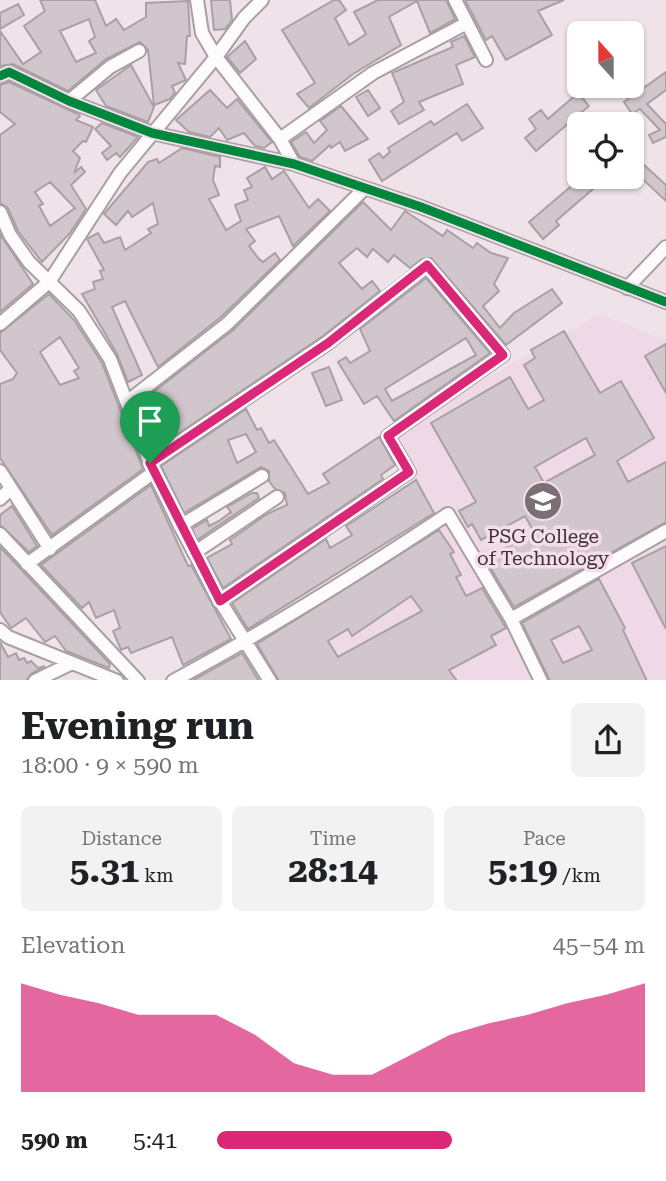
<!DOCTYPE html>
<meta charset="utf-8">
<style>
body{margin:0;font-family:"Roboto Serif",serif;background:#f2f2f2;color:#202124;height:100vh;display:flex;flex-direction:column;font-size:26px;white-space:nowrap}
*{box-sizing:border-box;margin:0}
p{font-size:23px;color:#757577}
.icon{flex:none;width:38px;height:38px;fill:none;stroke:currentColor;stroke-width:2;stroke-linecap:round;stroke-linejoin:round}
.map{position:relative;height:680px;overflow:hidden}
.drawer{display:flex;flex-direction:column;background:#fff;flex:1}
.drawer>*{flex:none}
.needle{width:46px;rotate:339deg}
.tools{position:absolute;left:567px;top:21px;display:grid;gap:14px}
.tools a{display:grid;place-items:center;width:77px;height:77px;border-radius:10px;background:#fff;box-shadow:0 2px 5px #0004;font-size:35px}
.pin{position:absolute;display:grid;place-items:center;width:60px;height:60px;color:#fff;margin:-72px -30px;border-radius:50% 50% 50% 0;rotate:-45deg;box-shadow:0 0 7px #0007}
.pin .icon{rotate:45deg}
.round{display:grid;place-items:center;flex:none;width:74px;height:74px;border-radius:10px;background:#f2f2f2}
.head{display:flex;align-items:center;justify-content:space-between;height:119px;padding:0 21px}
h1{font-size:38px;font-weight:700;line-height:52px}
.figures{display:grid;grid-template-columns:repeat(3,1fr);gap:10px;height:119px;padding:7px 21px}
.figures div{display:grid;align-content:center;border-radius:10px;background:#f2f2f2;text-align:center}
.figures b{font-size:35px;font-weight:700}
.figures small{font-size:19px;font-weight:400}
.figures p{font-size:19px}
.chart{height:196px;padding:14px 21px}
.chart p{display:flex;justify-content:space-between}
.chart svg{width:100%;height:126px;margin-top:7px;fill:#db2777;opacity:.7}
ul{padding:0 21px;list-style:none;font-size:23px}
li{display:grid;grid-template-columns:112px 84px 1fr;align-items:center;height:52px}
li i{height:18px;border-radius:9px;background:#db2777}
.map>svg:first-child{display:block}
.built{fill:#f0d9e6}
.building{fill:#d1c6cc;stroke:#a9a0a5;stroke-width:2;fill-rule:evenodd}
.lines{fill:none;stroke-linecap:round;stroke-linejoin:round}
.minor-casing{stroke:#a89fa4;stroke-width:16}
.minor{stroke:#fdfbfc;stroke-width:12}
.cycleway-casing{stroke:#f5ddea;stroke-width:13}
.cycleway{stroke:#00873e;stroke-width:9}
.route-casing{stroke:#fff;stroke-width:14}
.route{stroke:#db2777;stroke-width:9}
.labels{text-anchor:middle;stroke-width:7;stroke-linejoin:round;paint-order:stroke}
.poi-label{font-size:19px;fill:#3a3136;stroke:#f5ddea}
</style>
<div class="map">
<svg width="666" height="681" viewBox="0 0 666 681">
<rect width="100%" height="100%" fill="#efe3e9"/>
<path class="built" d="M599,314l67,26v340l-379,1 -8,-10 171,-103 -62,-134z"/>
<path class="building" d="M40,0h55l11,26 10,-7 8,11 22,-13v-14l42,-2 2,35h-3l-2,28 -7,-1 8,17 -14,6 3,7 -5,6 -16,6 -6,-55 -8,-8 -34,17 -38,32 -55,-27 -13,2v-35l23,33 18,-12 -17,-26 21,-15zM89,19l6,18 -6,4 7,12 -20,9 -16,-31z
M211,0h19l2,20 -7,9 -11,1z
M334,0h5l7,10 -11,8 14,27 17,-11 -12,-22 24,-12h68l9,19 -25,14 -13,-32 -28,16 12,28 -48,29 -44,34 -12,-14 18,-11 -33,-53z
M465,0h99l-26,11 14,24 -46,25 -14,-24 -6,4z
M18,4l6,11 -24,14v-16z
M464,36l11,21 -19,8 7,19 -44,18 5,8 -25,14 -8,-13 13,-9 -12,-29 61,-26 -2,-5z
M245,41l11,18 -16,14 -13,-16z
M131,65l23,42 -6,15 -42,-16 -10,-16z
M666,72v18l-19,14 19,20v13l-13,6 -4,-8 11,-5 -20,-21 -8,5 -8,-12z
M9,82l69,32 2,2 -4,4 17,7 -7,15 -3,-1 -10,10 7,7 -6,15 7,-6 4,5 -14,13 15,24 -16,24 -28,29 -24,-31 -10,-23 -8,-5v-68l15,-11 -15,-12v-27zM50,182l25,26 -25,18 -11,-20 4,-2 -8,-12z
M210,90l17,18 10,-9 35,43 -8,6 -9,-2 -11,-13 -17,7 -8,-12 -9,9 -21,-5 -13,-12z
M368,90l12,18 -12,8 -12,-19z
M578,93l11,13 -53,45 -11,-13 11,-9 -7,-10 12,-9 7,9z
M467,104l16,24 -21,13 -5,-8 -75,48 -13,-21 10,-7 4,5 7,-6 -2,-4 43,-27 3,4z
M341,106l27,33 -23,12 -5,-9 -9,6 -1,-3 -18,16 -12,-4 -9,-15 15,-10 8,11 13,-13 -7,-9z
M102,123l36,14 -18,20 -4,-4 -9,7 -5,-7 9,-7 -16,-17z
M182,148l38,9v10l-5,-1 -2,14 6,15 -10,4 17,31 15,-9 -6,-16 13,-5 -4,-10 8,-3 -5,-9 18,-11 7,12 12,-8 25,37 9,-9 12,12 -37,35 -14,-30 -33,13 9,12 -6,5 10,13 4,3 12,-9 5,7 -59,57 -63,50 -33,-66 -13,6 30,68 -14,7 -11,-28 -35,-60 13,-5 -2,-7 10,-3 -3,-8 4,-1 -17,-31 11,-6 6,10 16,-6 5,13 26,-17 -3,-4 10,-5 -5,-21 -21,14 -4,-6 -12,14 -12,-11 44,-52 9,-3 2,4z
M643,164l23,21v16l-31,-29z
M582,177h25l-51,44 3,4 -16,14 -14,-17z
M363,202l28,28 14,-19 38,25 4,-6 26,18 4,-5 14,10 17,5 -14,26 5,7 -16,15 17,22 14,-15 38,-24 10,14 -56,42 -75,-87 -9,1 -12,9 -16,-13 -6,7 -15,-13 -6,8 -10,-9 -18,15 23,26 10,-8 8,10 -57,45 -169,114 -17,-45 96,-75z
M0,234l33,50 -33,28z
M426,278l64,75 -96,68 -17,-25 -13,8 -26,-42 8,-5 4,6 20,-12 -10,-22zM466,338l10,17 -84,46 -7,-12z
M49,294l25,26 28,43 41,106 -91,66 -52,-77v-74l13,-5 4,-6 -17,-23v-17zM60,337l19,31 -5,3 5,7 -19,7 -20,-33z
M564,331l36,62 21,-12 33,57 -37,23 11,21 38,-20v60l-152,85 -29,-48 49,-27 -9,-16 -44,24 -9,-16 -4,3 -9,-16 17,-9 -45,-79 79,-46 18,32 16,-9 -20,-35 11,-7 -4,-8zM586,438l9,17 -51,28 -9,-16z
M666,344v49l-21,-37z
M329,367l13,33 -16,6 -14,-33z
M246,409l11,21 4,-2 8,15 5,-3 34,54 21,-11 -6,-9 56,-37 16,28 -14,10 2,4 -160,109 -16,-30 25,-14 -2,-4 37,-26 20,-9 -2,-12 -10,-4 -6,-8v-10l-8,-4 -77,46 -23,-47zM246,434l10,18 -19,11 -9,-23z
M416,480l18,33 -186,116 -16,-26 94,-64 4,9 22,-13 -6,-9z
M151,485l37,81 3,-1 40,74 -48,26 -11,-28 -41,16 -3,-6 -7,3 -8,-19 7,-3 -6,-18 -18,8 -7,-16 -7,6 -41,-43z
M252,493h5l2,5 -62,42 -5,-11 15,-9 2,6 10,-5 12,-9 -4,-5z
M12,506l25,40 -8,6 -29,-27v-10z
M439,530l15,22 -4,2 11,21 -5,2 10,19 16,-8 24,40 -15,8 5,9 -47,25 8,11h-178l-22,-37zM411,596l11,15 -84,46 -10,-16 20,-12 4,7z
M666,546v83l-34,-66z
M0,547l110,117 -1,4 -43,-17 -11,-15 -10,6 -19,-24 -15,10 -11,-16z
M599,579l26,49 -2,2 24,51h-97l-28,-58zM579,626l13,24 -29,13 -12,-23z
M0,642l8,15 8,-4 3,7 5,-2 3,5 4,-2 7,7 7,-2 -14,8 -5,7h-26z
M242,653l17,28h-67l21,-12z"/>
<g class="lines">
<defs>
<path id="minor" d="M262,0l-18,18 -28,39 64,82 14,25
M467,23l19,37
M0,76l9,-4 60,29 83,32 142,31 127,43 245,95
M69,101l41,-34 29,-16
M280,139l93,-66 94,-50 -12,-23
M0,212l10,23 19,27 50,49 31,48 40,104 30,63 40,75 50,80
M627,288l39,-41
M0,324l49,-42 71,-109 96,-116 -14,-24 -5,-33
M128,401l99,-77 138,-136
M150,463l178,-120 99,-77 76,89 -115,81 21,36 -189,129
M0,471l50,78
M0,499l11,-11
M180,526l82,-50
M0,534l138,147
M194,553l83,-56
M27,564l127,-92
M511,619l155,-88
M0,630l8,7 109,44
M35,681l37,-18
M173,681c95,-51 185,-107 275,-167l63,105 30,62"/>
</defs>
<use href="#minor" class="minor-casing"/>
<use href="#minor" class="minor"/>
<defs>
<path id="cycleway" d="M0,76l9,-4 60,29 83,32 142,31 127,43 245,95
M150,463l178,-120 99,-77 76,89 -115,81 21,36 -189,129"/>
</defs>
<use href="#cycleway" class="cycleway-casing"/>
<use href="#cycleway" class="cycleway"/>
</g>
<g class="lines">
<defs>
<path id="route" d="M427,265l76,90 -115,81 21,36 -189,129 -70,-138 178,-120z"/>
</defs>
<use href="#route" class="route-casing"/>
<use href="#route" class="route"/>
</g>
<defs>
<symbol id="university-disc" viewBox="-11 -11 22 22"><circle r="9.5" fill="#796f75" stroke="#f5ddea"/><path d="M0-5L7-2L0 1L-7-2ZM-4 1L0 2.5L4 1V4Q0 6-4 4Z" fill="#fff"/></symbol>
</defs>
<g fill-rule="evenodd">
<use href="#university-disc" x="521" y="479" width="44" height="44"/>
</g>
<g class="labels">
<g class="poi-label">
<text x="543" y="543">PSG College<tspan x="543" dy="22">of Technology</tspan></text>
</g>
</g>
</svg>
<div class="tools">
<a><svg class="needle" viewBox="-14 -14 28 28"><path d="M0-13l5 13h-10z" fill="#e53935"/><path d="M0 13l5-13h-10z" fill="#757577"/></svg></a>
<a><svg class="icon" aria-label="locate" viewBox="0 0 24 24"><circle cx="12" cy="12" r="6"/><path d="M12 2v4M12 18v4M2 12h4M18 12h4"/></svg></a>
</div>
<div class="pin" style="left:150px;top:463px;background:#1e9e55"><svg class="icon" aria-label="arrive" viewBox="0 0 24 24"><path d="M6 21V4h12l-3 4 3 4H6"/></svg></div>
</div>
<section class="drawer">
<div class="head"><div><h1>Evening run</h1><p>18:00 · 9 × 590 m</p></div><a class="round"><svg class="icon" aria-label="share" viewBox="0 0 24 24"><path d="M12 15V3M7 8l5-5 5 5M5 13v7h14v-7"/></svg></a></div>
<div class="figures">
<div><p>Distance</p><b>5.31<small> km</small></b></div>
<div><p>Time</p><b>28:14</b></div>
<div><p>Pace</p><b>5:19<small> /km</small></b></div>
</div>
<div class="chart"><p><span>Elevation</span>45–54 m</p>
<svg viewBox="0 0 160 44" preserveAspectRatio="none"><path d="M0 44V6L10 10L20 13L30 17L40 17L50 17L60 24L70 34L80 38L90 38L100 31L110 24L120 20L130 17L140 13L150 10L160 6V44z"/></svg>
</div>
<ul>
<li><b>590 m</b>5:41<i style="width:55%"></i></li>
</ul>
</section>
